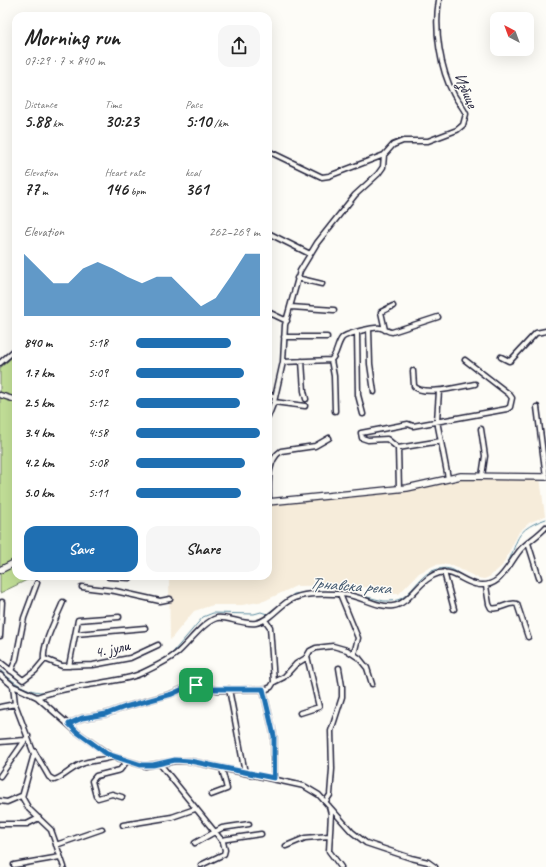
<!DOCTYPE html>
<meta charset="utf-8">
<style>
body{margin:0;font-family:Caveat,sans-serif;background:#f6f6f6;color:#222;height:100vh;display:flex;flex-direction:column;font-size:15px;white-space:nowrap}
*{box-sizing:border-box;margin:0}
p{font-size:13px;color:#767676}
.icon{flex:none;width:22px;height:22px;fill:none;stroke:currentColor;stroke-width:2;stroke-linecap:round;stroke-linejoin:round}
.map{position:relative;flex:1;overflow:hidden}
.drawer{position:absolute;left:12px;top:12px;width:260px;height:568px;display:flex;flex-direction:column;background:#fff;border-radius:12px;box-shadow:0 4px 16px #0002}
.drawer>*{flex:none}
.needle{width:26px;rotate:319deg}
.controls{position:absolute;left:490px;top:12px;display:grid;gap:8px}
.controls a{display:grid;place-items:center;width:44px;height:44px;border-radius:8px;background:#fff;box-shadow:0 4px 16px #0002;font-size:20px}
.pin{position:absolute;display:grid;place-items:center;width:34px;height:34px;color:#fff;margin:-17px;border-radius:8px;box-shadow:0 2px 6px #0006}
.round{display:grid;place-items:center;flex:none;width:42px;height:42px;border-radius:12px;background:#f6f6f6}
.summary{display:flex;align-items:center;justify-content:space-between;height:68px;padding:0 12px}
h1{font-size:22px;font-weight:600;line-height:30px}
.stats{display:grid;grid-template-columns:repeat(3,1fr);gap:6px;height:68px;padding:4px 12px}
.stats div{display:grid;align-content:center}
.stats b{font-size:17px;font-weight:600}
.stats small{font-size:11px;font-weight:400}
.stats p{font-size:11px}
.chart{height:112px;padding:8px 12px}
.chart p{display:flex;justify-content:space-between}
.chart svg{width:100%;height:72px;margin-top:4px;fill:#1f6fb2;opacity:.7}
.button{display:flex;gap:8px;margin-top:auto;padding:8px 12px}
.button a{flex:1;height:46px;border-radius:12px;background:#1f6fb2;color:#fff;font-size:16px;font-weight:600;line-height:46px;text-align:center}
.button a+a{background:#f6f6f6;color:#222}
ul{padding:0 12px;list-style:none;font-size:13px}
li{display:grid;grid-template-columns:64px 48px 1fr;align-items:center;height:30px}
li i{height:10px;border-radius:5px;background:#1f6fb2}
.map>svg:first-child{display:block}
.built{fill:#f6ecda}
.green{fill:#c2df97;stroke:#728069}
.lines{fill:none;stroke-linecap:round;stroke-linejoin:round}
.stream{stroke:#5e8da1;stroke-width:1}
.street-casing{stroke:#22223b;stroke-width:7}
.secondary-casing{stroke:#22223b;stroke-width:8}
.street{stroke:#fdfcf7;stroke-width:4}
.secondary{stroke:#fdfcf7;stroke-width:5.5}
.route-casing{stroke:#fff;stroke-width:8}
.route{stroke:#1f6fb2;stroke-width:5}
.labels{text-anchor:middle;stroke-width:3;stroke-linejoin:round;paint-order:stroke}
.street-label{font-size:16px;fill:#22223b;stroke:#fdfcf7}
.water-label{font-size:17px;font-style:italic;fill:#40576e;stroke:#fdfcf7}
</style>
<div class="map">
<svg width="546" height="867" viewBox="0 0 546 867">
<rect width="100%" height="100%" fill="#fdfcf7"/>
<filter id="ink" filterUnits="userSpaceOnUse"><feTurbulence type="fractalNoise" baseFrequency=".025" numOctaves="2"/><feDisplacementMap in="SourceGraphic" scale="8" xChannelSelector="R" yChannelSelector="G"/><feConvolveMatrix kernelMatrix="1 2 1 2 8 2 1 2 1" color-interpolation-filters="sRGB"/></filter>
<g filter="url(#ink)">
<path class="built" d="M540,477l5,39 -16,7 -10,9 -17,34 -13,11 -5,2 -6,-1 -25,-12 -10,-2 -8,1 -16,8 -20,21h-14l-13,-6 -29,-3 -47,1 -32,15 -22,4h-29l-19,6 -24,29 -1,-64h99v-74l131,-13 49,-11z"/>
<path class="green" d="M16,354v44l-16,-6v-24z
M0,395l16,5v176h28l-17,4 -27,13z"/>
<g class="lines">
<path class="stream" d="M501,573c21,-27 6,-41 45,-54
M466,578l10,4
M350,593l34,8c6,0 13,0 18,-3 14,-9 18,-25 36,-29 11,-2 16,0 25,8
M169,657l34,-40 10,-4 41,1 7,-2 6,2 27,-20 22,-3 21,1
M0,670c13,12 27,23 46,22
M140,672l8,-4
M108,680l16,-3"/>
<defs>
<path id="street" d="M268,151l54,26 7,-1 55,-21 9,-10 10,-4h25l29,-11 6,-5 3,-11c-3,-7 -8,-12 -12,-19 -14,-26 -20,-66 -15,-95
M268,233l42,21
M297,278l25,6
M291,307l43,3
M268,312l19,9
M369,329l1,35 4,28
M385,330l-4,-18 12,-6
M357,332l1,63 5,19
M284,337h43
M501,357l8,4 2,-1 25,-27 10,-2
M331,360l3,16 1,35
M302,361l2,30 2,8
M283,362l48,-2c6,-5 6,-16 11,-22 3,-4 34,-12 39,-10 5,1 6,4 11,4l46,-15
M0,363l16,-14
M413,371l1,15c9,11 48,0 61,-2
M439,391l-2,30 11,57
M268,394l7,3
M0,395l16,5
M274,402l31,4
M537,407l9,70
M268,417l6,-15 9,-40 2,-37 15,-54 17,-28 38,-48 23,-21 5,-7 1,-12
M481,429l4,27 -3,20
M398,448l-11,-9 -19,1 -6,-2 -1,-5 47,-9 5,2 94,-17 3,-2 2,-9 -3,-4 -44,-34
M399,489l-1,-41 43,-7
M269,501c0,-15 -3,-40 12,-50l34,-5 14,-8
M528,543l11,35
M444,572l10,37
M109,577l21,1 1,-2
M486,586l3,18 2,4c9,3 17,-7 26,-4l11,33
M82,587l33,4 45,10 10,-2
M340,594l18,44 -4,16
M265,620l5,7 4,55
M76,634l69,-6
M0,636l2,-34
M44,660c-2,-16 13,-43 19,-58
M0,662l23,18 12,-9 10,-12 17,7 31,-1 37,-7 28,-13
M69,666l9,-46 41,-3
M11,671l5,-12 8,-41 13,-35
M0,675l13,11 24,11 40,35 34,24 34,10 30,-5h15l114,25 15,9 33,37 14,11 45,15 17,4 7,5
M274,682l10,-5 12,-13 10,-6 4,-7 6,-3 17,-2 14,4 12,8 8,10 5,16
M13,686l2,18 19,50 -12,43 7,12 22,21 13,37
M229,689l16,84
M263,689l11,47v42
M37,697c20,-7 43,-11 64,-14 14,-3 29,-4 41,-10 12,-6 24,-11 34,-19 12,-10 27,-32 41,-36 9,-2 26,7 39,5 13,-2 23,-17 34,-23 14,-8 36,-6 51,-6 20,1 35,14 52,12 17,-2 27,-28 46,-33 15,-3 23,8 36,11 25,7 33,-20 46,-35 8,-8 18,-14 25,-22
M0,707l15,-3
M300,713l19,-6 -12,-51
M69,724l13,-6 24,-4 19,-7 46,-13 21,-9 26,5 49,-1 4,-2 3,-5
M0,742l25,-2
M34,751l15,26 5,3c11,-3 19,-14 30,-17 10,-3 20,-3 29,-6
M160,764l63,78 2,8 -1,4 -23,11
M0,776l28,-40
M211,795l16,-6 -5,-20
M122,797l-10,-3 -14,4 -2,-2 -4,-15 4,-5 24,-6 7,-9
M0,801l7,1 14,-6
M326,801l4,-6 2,-26 -1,-38 11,-34v-11l-3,-18
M329,806l2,8 -2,37 12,16
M0,824h27l12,-6
M123,825l49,-8 23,-8
M221,840l40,-6
M195,843l27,-15 27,-4
M56,845l46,-16
M286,846l19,-8 24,-2
M14,865l46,-8"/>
<path id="secondary" d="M268,502l139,-14 54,-12 85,1
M0,570l16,-8"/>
</defs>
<use href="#street" class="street-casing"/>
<use href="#secondary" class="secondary-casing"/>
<use href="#street" class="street"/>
<use href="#secondary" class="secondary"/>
</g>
</g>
<g class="lines" filter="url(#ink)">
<defs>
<path id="route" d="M194,684l19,5h50l11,47v42l-84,-17 -15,-1 -22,5h-12l-34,-11 -30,-22 -8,-8 13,-6 24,-4 19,-7 47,-13z"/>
</defs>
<use href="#route" class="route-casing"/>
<use href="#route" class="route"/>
</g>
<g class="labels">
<g class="street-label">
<text transform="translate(467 90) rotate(67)" y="6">Избице</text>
<text transform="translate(112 648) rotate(-13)" y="6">4. јули</text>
</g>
<g class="water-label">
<text transform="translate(350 585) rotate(4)" y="6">Трнавска река</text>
</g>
</g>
</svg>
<div class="controls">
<a><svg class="needle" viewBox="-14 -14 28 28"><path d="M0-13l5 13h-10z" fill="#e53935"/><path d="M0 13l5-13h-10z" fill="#767676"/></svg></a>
</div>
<div class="pin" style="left:196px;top:685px;background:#1e9e55"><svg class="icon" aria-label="arrive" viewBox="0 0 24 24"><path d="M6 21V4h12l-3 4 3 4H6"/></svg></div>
<section class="drawer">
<div class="summary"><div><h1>Morning run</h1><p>07:29 · 7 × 840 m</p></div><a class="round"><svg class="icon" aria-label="share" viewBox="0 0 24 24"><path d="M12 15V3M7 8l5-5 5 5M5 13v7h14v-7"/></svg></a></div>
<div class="stats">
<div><p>Distance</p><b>5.88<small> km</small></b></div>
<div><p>Time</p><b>30:23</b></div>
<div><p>Pace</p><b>5:10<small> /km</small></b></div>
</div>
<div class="stats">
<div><p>Elevation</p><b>77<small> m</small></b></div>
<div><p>Heart rate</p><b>146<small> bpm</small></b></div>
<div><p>kcal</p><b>361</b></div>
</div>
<div class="chart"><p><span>Elevation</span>262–269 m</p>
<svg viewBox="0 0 160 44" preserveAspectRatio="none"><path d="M0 44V6L10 15L20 24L30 24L40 15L50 11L60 15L70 20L80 24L90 20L100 20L110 29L120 38L130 33L140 20L150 6L160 6V44z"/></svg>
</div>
<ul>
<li><b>840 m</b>5:18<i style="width:77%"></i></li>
<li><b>1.7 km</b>5:09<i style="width:87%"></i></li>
<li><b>2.5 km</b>5:12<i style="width:84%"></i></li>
<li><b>3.4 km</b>4:58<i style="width:100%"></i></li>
<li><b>4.2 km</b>5:08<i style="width:88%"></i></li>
<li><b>5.0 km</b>5:11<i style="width:85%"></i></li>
</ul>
<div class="button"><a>Save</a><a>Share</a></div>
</section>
</div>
